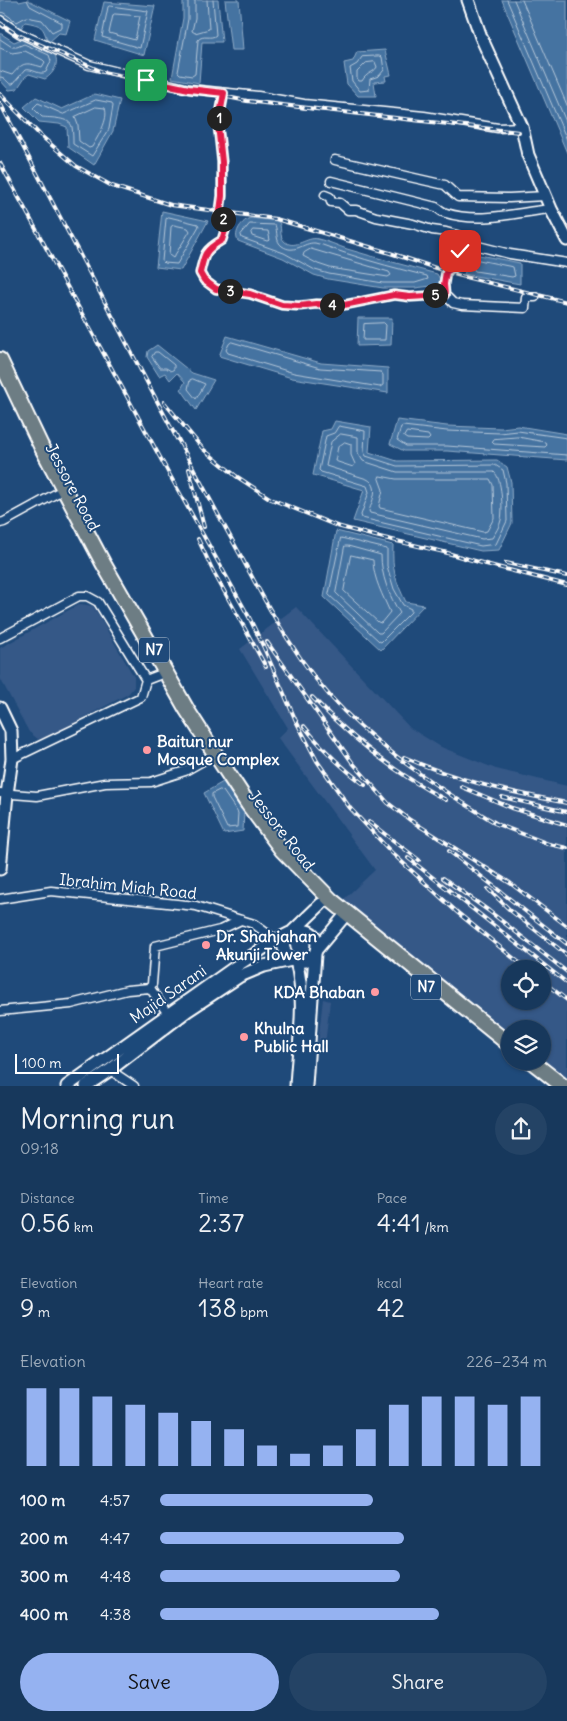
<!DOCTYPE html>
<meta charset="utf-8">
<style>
body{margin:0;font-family:Delius,sans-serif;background:#244365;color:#f1f3f6;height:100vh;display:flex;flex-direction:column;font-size:19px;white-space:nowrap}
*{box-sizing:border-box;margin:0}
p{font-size:16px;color:#9eacbb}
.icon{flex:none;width:28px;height:28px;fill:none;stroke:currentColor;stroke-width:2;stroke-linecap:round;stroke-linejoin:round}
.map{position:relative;height:1086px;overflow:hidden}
.drawer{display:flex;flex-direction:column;background:#17385c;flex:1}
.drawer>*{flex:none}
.fabs{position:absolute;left:501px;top:960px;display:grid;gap:10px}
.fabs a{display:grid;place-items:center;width:50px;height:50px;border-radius:50%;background:#17385c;box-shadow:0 1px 4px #0004,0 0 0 1px #365272;font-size:25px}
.scale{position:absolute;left:15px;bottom:12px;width:104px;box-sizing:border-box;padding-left:5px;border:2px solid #fff;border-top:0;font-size:14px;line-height:18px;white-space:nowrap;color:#fff;-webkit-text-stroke:4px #1f4a7a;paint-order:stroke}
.pin{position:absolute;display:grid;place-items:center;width:42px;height:42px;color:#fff;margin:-21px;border-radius:10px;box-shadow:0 2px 8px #0006}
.km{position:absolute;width:25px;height:25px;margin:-12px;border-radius:50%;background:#222;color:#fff;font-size:14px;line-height:25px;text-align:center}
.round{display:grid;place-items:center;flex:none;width:52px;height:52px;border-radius:26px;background:#244365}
.summary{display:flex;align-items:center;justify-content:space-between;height:85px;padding:0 20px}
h1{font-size:28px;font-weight:600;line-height:38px}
.figures{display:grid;grid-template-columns:repeat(3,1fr);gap:8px;height:85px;padding:5px 20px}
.figures div{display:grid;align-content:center}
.figures b{font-size:25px;font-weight:600}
.figures small{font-size:14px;font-weight:400}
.figures p{font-size:14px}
.chart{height:140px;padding:10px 20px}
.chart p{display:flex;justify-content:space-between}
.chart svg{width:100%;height:90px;margin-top:5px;stroke:#95b2f1;stroke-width:6}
.primary-button{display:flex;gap:10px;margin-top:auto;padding:10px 20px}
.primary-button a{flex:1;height:58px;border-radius:30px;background:#95b2f1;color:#111;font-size:20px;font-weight:600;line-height:58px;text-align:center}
.primary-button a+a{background:#244365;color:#f1f3f6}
ul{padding:0 20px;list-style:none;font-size:16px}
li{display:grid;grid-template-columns:80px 60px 1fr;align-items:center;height:38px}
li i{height:12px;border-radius:6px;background:#95b2f1}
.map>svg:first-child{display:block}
.built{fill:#365887;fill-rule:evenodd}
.water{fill:#4573a1;stroke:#8fabc7}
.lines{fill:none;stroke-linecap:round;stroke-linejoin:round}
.shore{stroke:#b5c7d9;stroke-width:1}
.street-casing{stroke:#fff;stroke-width:11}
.secondary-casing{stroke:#fff;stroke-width:15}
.highway-casing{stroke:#fff;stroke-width:18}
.street{stroke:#1f4a7a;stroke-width:8}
.secondary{stroke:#1f4a7a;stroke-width:11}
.highway{stroke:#6d7d84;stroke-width:14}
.rail-casing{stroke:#fff;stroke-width:4}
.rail{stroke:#1f4a7a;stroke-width:2;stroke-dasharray:5.5;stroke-linecap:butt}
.route-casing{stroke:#fff;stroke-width:10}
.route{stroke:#e11d48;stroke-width:6}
.poi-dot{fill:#ff9aa2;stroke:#1f4a7a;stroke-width:2}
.labels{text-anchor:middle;stroke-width:4;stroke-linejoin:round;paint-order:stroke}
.shield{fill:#1f4a7a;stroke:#bcc9d7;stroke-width:1}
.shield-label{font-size:15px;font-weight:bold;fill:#fff}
.street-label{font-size:16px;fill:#fff;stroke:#1f4a7a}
.poi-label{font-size:16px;font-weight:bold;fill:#fff;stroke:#1f4a7a;text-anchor:start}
</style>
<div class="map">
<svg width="567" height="1086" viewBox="0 0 567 1086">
<rect width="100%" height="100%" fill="#1f4a7a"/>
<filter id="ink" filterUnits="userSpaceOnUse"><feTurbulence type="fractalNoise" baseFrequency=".02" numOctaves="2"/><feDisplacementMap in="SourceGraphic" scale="10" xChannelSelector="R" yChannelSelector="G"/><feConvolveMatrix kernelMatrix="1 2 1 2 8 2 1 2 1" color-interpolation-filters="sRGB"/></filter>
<g filter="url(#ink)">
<path class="built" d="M80,604l13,2 41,71v10l-6,7 -81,43 -9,2 -9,-7 -29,-54v-30z
M296,607l114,121 31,19 55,22 71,17v293l-24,-20 -1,-30h-32v4l-166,-134 31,-29 -97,-132 10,-10 -48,-79zM510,969h32v32h-32z
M323,999l7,2 -5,44 -7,-1z"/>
<path class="water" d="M0,0h18l1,2 9,-2 42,21 -4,13 -7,-1 -11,10c-5,-17 -6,-18 -23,-21l-5,8 -20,-14z
M183,0h35l4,42h-20l-3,41 -27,-5 11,-60z
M225,0h14l4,50h-12z
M502,0h65v153l-61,-143z
M104,2l51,4 -11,49 -49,-15z
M0,33l14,9 10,-4 28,13c9,9 3,22 -7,28l-16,-5 -4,3 -8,12 -8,1 -9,-10z
M385,50l6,25 -6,1 1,5 -12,1 2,14h-18l-11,-12 -3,-21 9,-2 4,-9z
M95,94l25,6 -7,31 -19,34 -26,-18 -1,-20 -8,-3 -20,-2 -15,-15 12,-10 26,12z
M162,211l46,10 -27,49 -25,-3z
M251,218l27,3c5,6 0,15 7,21 11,8 22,-6 33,-3 10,2 20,7 29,10 30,9 60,17 90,25l4,7 -2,4 -24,3h-32l-55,-9 -14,-4 -31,-17 -45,-17c-5,-8 4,-21 13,-23z
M474,254l46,9v21l-56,-10z
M358,318h34l-1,27 -34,1z
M227,336l94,27 67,5v25l-96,-15 -73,-22z
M157,345l35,28 22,7 -18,30 -15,-21 4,-7 -8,-9 -7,7 -5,-7 -6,3 -12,-19 1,-6z
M397,420l50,6 54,2 17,-2 49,8v26l-120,-9h-43l-14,-7z
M335,421l36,6 -2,25 28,9 100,-1 10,7 4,15 1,41 -13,27 -18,1 -128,-30 11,-31 -51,-15 9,-44 9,-2z
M336,531l57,14c-1,25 2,35 13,57l18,3 -43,45 -57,-53z
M223,782l21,30 -1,19 -19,3 -20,-41z"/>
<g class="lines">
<path class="shore" d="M188,0v19l-10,53 2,2 12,2 3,-2 3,-34c5,-6 13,0 18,-5l-3,-35
M195,0v18l-3,13 3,2 14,-4 -2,-29
M507,0l60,140
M514,0l53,124
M522,0l45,105
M110,6l38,5 -8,37 -38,-11 6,-30z
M0,12l4,1 13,9 9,-5 16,3 10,12 10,-5v-4l-32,-17 -3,-6
M115,14l25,2 -5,24 -26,-7 4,-18z
M0,39l12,8h5l7,-3 25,11 2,6 -5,11c-7,4 -13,-4 -21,-2l-12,14c-6,1 -6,-7 -13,-7
M0,48l12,5 13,-2 18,9 2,2 -3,5c-17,-5 -19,-5 -30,8l-12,-4
M379,56l3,1 2,13 -5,6 -9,3 -1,11 -9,1 -8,-10 -2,-13 7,-4 5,-7z
M375,62l2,5c-3,6 -10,5 -15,14h-3l-2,-3v-6l9,-9z
M96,100l16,3 1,3 -4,23 -17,27 -19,-12c0,-5 0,-11 -1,-17 -2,-10 -22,-9 -30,-10l-9,-9 5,-5 25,11z
M96,107l9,1c4,12 -7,28 -13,39l-3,1 -10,-7 -1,-16 -3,-8z
M169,217l29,7 1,2 -22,38 -13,-1 -2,-2 4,-42z
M250,224l25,1c3,7 0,16 7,21 13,9 21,-4 33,-3 10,2 20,7 30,10 27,9 54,16 82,23l1,3 -13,4h-32l-54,-9 -14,-4 -31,-17 -42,-15 -1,-3z
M174,225l14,3 2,3 -17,27 -4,-3 2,-28z
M253,230l15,1 2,9 -3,1 -15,-5 -1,-3z
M311,249l78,23 2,3 -3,2 -58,-9 -12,-4 -15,-8 1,-3z
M479,260l34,7 2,9 -3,1 -37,-6 -2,-3 3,-7z
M384,323l2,2 -1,15h-22l1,-16z
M232,342l88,26 61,4 2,3v10l-3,2 -86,-14 -66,-20 -2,-3 3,-6z
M155,352h3l16,13v4l-3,2 -5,-3h-6l-8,-11z
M193,379l12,5 -9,15 -8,-10 2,-9z
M339,426l26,5 -1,21 2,4 31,10 98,-1 8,5 3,13 1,38 -11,23 -15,2 -119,-28 -1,-3 8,-23 -2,-6 -46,-14 -2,-2 7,-34 8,-3z
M407,432l21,3 2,3 -2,2 -21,-1 -3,-2z
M341,434l17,3v16l5,8 34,11h97c8,6 9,37 7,48 -1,6 -6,13 -9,18l-10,1 -112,-26 -1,-2c4,-12 11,-25 -2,-32l-41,-13 5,-24z
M518,437l27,5 2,3 -2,2 -51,-3 -2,-2 2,-3z
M567,438l-49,-7 -18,2 -53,-2 -44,-5 -2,1 -4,13 9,6h41l120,9
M345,442l6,2v11l4,9 -2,3 -18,-6 3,-14z
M380,476l16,3h94l3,6 1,33 -7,13 -4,1 -103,-24 -1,-2 4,-16 -4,-11z
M341,538l46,11v17l7,23 9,16 8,4v3l-30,30 -2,-1 -50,-46z
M345,546h3l33,9c0,20 8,41 19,58l-19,20h-3l-42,-40z
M351,555l22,5c0,18 10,36 17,52l-9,11 -3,-1 -34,-31z
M220,790l3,1 15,22 -1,14 -10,1 -15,-31v-3z"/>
<defs>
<path id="street" d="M0,20l19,13 70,32 100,24 69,7 46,8 120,12 74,12 24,-1
M224,93l-6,32 4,37v34l-3,22 9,3 -6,19c-17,10 -18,14 -22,33l4,7 12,9 34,5 32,11 17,1 17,-2 28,1 50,-10 16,2 35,-2 8,8 9,2 63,3 1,-11h9
M335,160l110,25 13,12 51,1 36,-2
M331,181l105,26c3,2 6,5 10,6 34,11 71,-1 105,-4
M325,195l5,2 1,5 9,1 8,7h8l20,7 37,7 19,6 14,2 11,3 13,9 40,10 57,9
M445,295l-1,-11 2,-12 12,-7 2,-14 -3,-16
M0,523l4,-1 53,-29
M0,638l79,-42h8l11,6 48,78 -5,17 -129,62
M146,680l13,-5
M0,793l37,3 68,-13 46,-1 34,-11 23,-13
M0,899l51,-8 145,15 58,18 22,16
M150,988l2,-4 3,-38 65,-16 21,-10
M0,1011l71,-7 56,-14 23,-2 18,26
M110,1070l24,16"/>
<path id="secondary" d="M468,0l13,37 41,90 6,28 23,54 16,31
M0,708l11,23 1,28 -5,35 -7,75
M292,932l29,-28
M317,949l30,-36
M67,1086l168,-119 41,-27 14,-7
M86,1086l24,-16 77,-59 53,-35 24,-10 28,-6
M296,1086c2,-41 11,-84 0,-125
M306,1086l9,-132c13,-36 -46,-27 -28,1 4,6 11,7 18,6l10,-7"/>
<path id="highway" d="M0,360l41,86 62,117 38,66 46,81 27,42 34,52 34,46 49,50 179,145
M531,1061l32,25"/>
</defs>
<use href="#street" class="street-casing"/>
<use href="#secondary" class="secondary-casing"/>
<use href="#highway" class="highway-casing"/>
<use href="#street" class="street"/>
<use href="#secondary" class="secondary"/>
<use href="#highway" class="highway"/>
<defs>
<path id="rail" d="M0,23l16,11 87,38 144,29 272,31
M0,94l40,41 36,31 36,20 59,19 105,14 114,34 67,22 110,27
M0,103l177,336
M0,163l168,309 81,145 15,31 32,73 21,40 33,47 42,45 66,60 69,56
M164,402l39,47 33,27 35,23 66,27 34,9 73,17 38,11 85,22
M175,433c22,43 45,85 68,127 28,53 58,108 101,151 46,45 100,81 155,114
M189,469l15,58
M198,539l15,32 53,96
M506,563l61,13
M267,642l85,120 36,41 22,17 100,63 57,43
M312,697c39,41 84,77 134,103
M304,726c18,23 37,41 61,59
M404,757c53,24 106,35 163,46
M462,787l50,21 55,17
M502,797l65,15
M369,822l50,38
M494,823l55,21 18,4
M449,851l118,93
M408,858l159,125
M443,878l46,33 78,61
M488,889l23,22 56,44
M542,981l25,19"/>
</defs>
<use href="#rail" class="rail-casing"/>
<use href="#rail" class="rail"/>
</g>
</g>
<g class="lines" filter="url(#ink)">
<defs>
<path id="route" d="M146,80l43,9 35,4 -6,32 4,37v34l-3,22 9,3 -6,19c-17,10 -18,14 -22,33l4,7 12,9 34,5 32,11 17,1 17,-2 28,1 50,-10 16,2 35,-2 -1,-11 2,-12 12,-7 2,-14"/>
</defs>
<use href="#route" class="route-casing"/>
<use href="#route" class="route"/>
</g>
<g class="poi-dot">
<circle cx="147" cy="750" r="5"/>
<circle cx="206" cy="945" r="5"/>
<circle cx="375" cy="992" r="5"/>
<circle cx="244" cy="1037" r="5"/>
</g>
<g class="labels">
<g class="shield">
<rect x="139" y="637.5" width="30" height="25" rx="4"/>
<rect x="411" y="974.5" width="30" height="25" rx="4"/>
</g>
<g class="shield-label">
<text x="154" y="655">N7</text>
<text x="426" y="992">N7</text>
</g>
<g class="street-label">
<text transform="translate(73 487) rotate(62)" y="6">Jessore Road</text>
<text transform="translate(282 830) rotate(52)" y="6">Jessore Road</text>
<text transform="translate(128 886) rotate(6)" y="6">Ibrahim Miah Road</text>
<text transform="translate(168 994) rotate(-35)" y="6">Majid Sarani</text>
</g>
<g class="poi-label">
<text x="157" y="747">Baitun nur<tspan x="157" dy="18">Mosque Complex</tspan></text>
<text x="216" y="942">Dr. Shahjahan<tspan x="216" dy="18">Akunji Tower</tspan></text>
<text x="365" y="998" text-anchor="end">KDA Bhaban</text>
<text x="254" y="1034">Khulna<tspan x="254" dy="18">Public Hall</tspan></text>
</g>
</g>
</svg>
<div class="fabs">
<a><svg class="icon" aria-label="locate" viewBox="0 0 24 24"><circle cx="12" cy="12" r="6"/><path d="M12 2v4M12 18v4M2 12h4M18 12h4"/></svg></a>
<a><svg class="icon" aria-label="layers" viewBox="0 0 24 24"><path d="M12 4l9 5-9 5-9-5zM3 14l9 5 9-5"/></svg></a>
</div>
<div class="scale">100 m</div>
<div class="pin" style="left:146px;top:80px;background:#1e9e55"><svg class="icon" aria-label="arrive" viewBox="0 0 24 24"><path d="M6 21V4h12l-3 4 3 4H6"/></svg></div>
<div class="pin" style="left:460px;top:251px;background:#d93025"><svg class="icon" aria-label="check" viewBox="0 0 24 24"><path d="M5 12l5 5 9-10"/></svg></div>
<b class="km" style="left:219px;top:118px">1</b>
<b class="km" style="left:223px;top:219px">2</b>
<b class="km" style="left:230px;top:291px">3</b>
<b class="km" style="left:332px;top:305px">4</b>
<b class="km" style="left:435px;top:295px">5</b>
</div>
<section class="drawer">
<div class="summary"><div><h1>Morning run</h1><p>09:18</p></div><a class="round"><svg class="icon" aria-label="share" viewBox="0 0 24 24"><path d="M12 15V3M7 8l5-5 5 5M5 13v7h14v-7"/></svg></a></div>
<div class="figures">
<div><p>Distance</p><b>0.56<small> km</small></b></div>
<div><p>Time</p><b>2:37</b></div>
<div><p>Pace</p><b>4:41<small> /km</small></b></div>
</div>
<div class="figures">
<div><p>Elevation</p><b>9<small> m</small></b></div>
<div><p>Heart rate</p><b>138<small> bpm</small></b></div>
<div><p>kcal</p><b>42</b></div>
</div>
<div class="chart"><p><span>Elevation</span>226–234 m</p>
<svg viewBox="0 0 160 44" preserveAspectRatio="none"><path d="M5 44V6M15 44V6M25 44V10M35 44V14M45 44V18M55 44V22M65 44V26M75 44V34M85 44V38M95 44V34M105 44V26M115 44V14M125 44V10M135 44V10M145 44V14M155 44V10"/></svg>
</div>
<ul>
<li><b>100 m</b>4:57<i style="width:55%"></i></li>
<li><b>200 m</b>4:47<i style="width:63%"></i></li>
<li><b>300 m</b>4:48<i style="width:62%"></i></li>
<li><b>400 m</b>4:38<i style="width:72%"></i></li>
</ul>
<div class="primary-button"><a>Save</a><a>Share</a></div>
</section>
